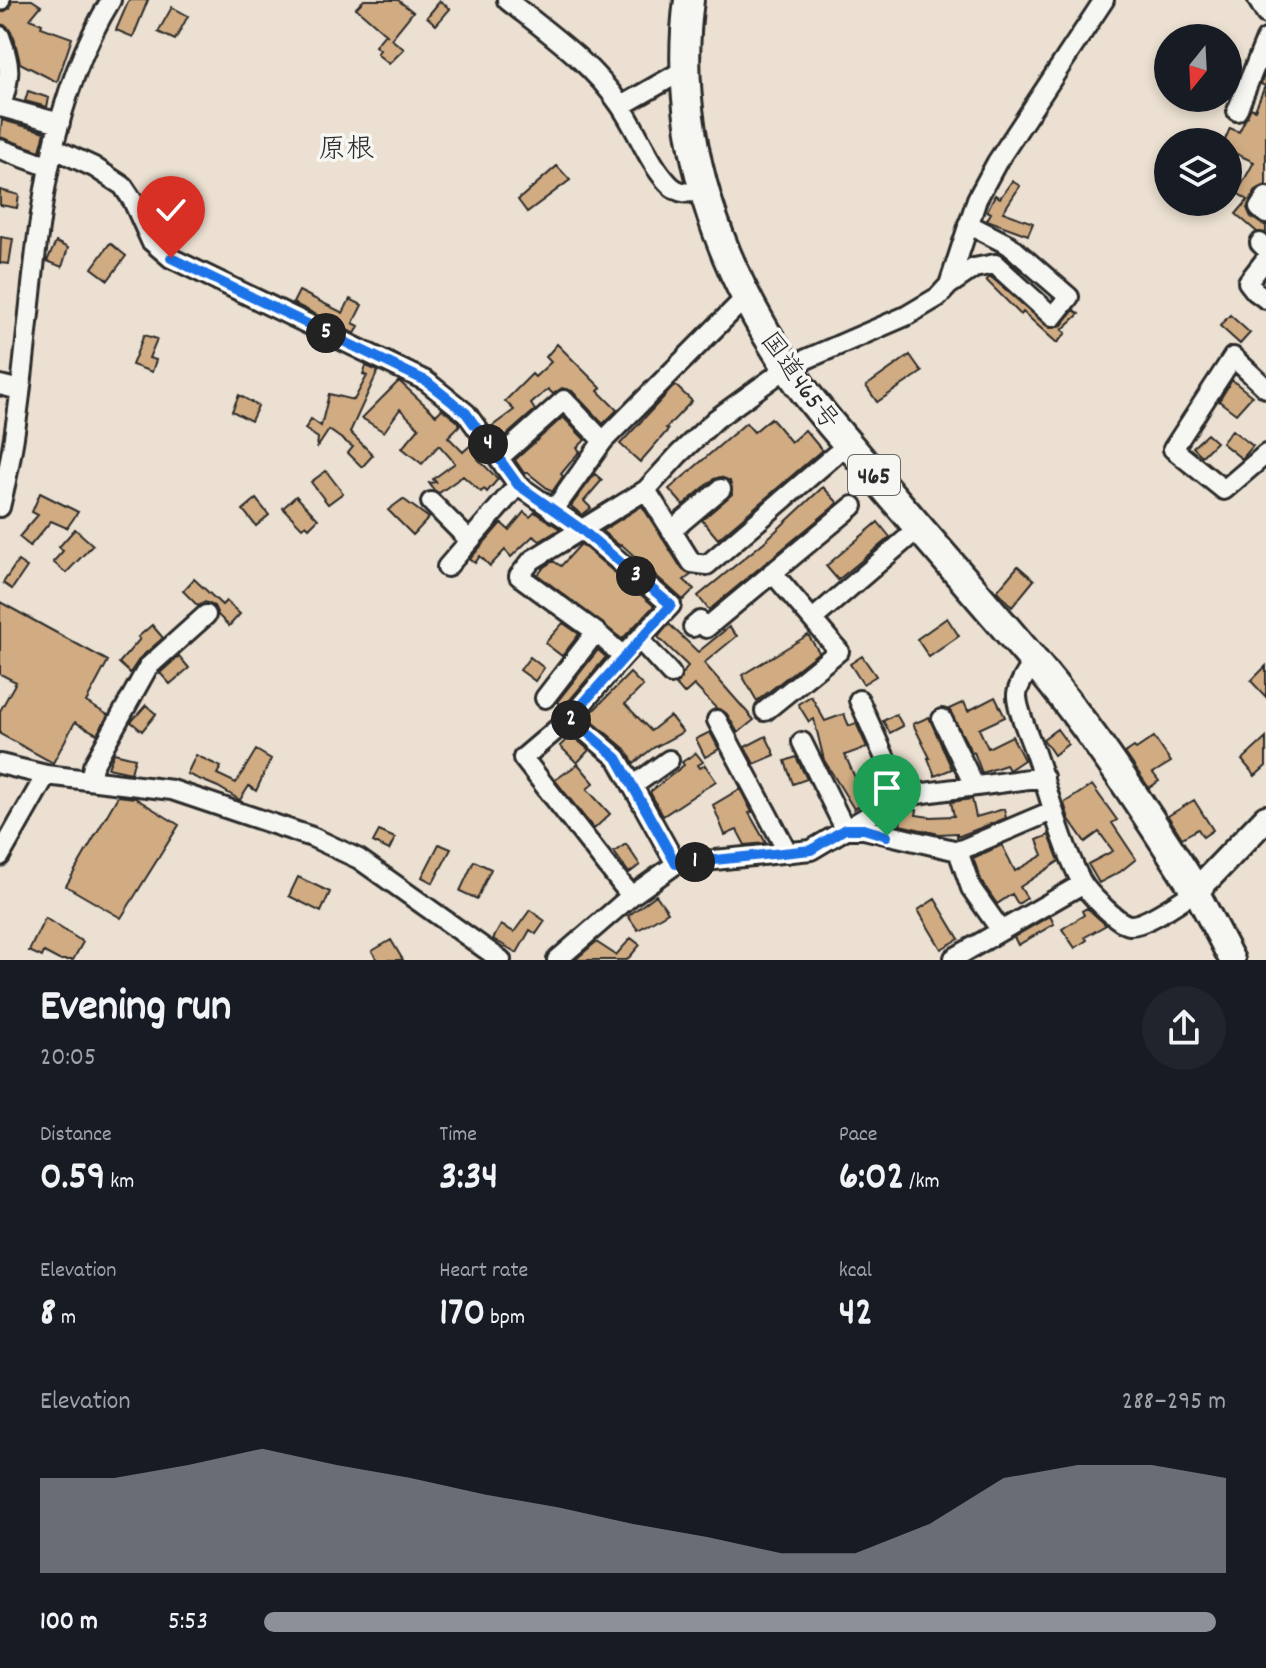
<!DOCTYPE html>
<meta charset="utf-8">
<style>
body{margin:0;font-family:Dekko,"Klee One",sans-serif;background:#20242c;color:#f1f3f6;height:100vh;display:flex;flex-direction:column;font-size:30px;white-space:nowrap}
*{box-sizing:border-box;margin:0}
p{font-size:26px;color:#9ea1a6}
.icon{flex:none;width:44px;height:44px;fill:none;stroke:currentColor;stroke-width:2;stroke-linecap:round;stroke-linejoin:round}
.map{position:relative;height:960px;overflow:hidden}
.side{display:flex;flex-direction:column;background:#171b24;flex:1}
.side>*{flex:none}
.needle{width:52px;rotate:198deg}
.fabs{position:absolute;left:1154px;top:24px;display:grid;gap:16px}
.fabs a{display:grid;place-items:center;width:88px;height:88px;border-radius:50%;background:#171b24;box-shadow:0 4px 12px #0003;font-size:40px}
.pin{position:absolute;display:grid;place-items:center;width:68px;height:68px;color:#fff;margin:-82px -34px;border-radius:50% 50% 50% 0;rotate:-45deg;box-shadow:0 0 8px #0007}
.pin .icon{rotate:45deg}
.km{position:absolute;width:40px;height:40px;margin:-20px;border-radius:50%;background:#222;color:#fff;font-size:22px;line-height:40px;text-align:center}
.round{display:grid;place-items:center;flex:none;width:84px;height:84px;border-radius:42px;background:#20242c}
.summary{display:flex;align-items:center;justify-content:space-between;height:136px;padding:0 40px}
h1{font-size:44px;font-weight:800;line-height:60px}
.metrics{display:grid;grid-template-columns:repeat(3,1fr);gap:12px;height:136px;padding:8px 40px}
.metrics div{display:grid;align-content:center}
.metrics b{font-size:40px;font-weight:800}
.metrics small{font-size:22px;font-weight:400}
.metrics p{font-size:22px}
.chart{height:224px;padding:16px 40px}
.chart p{display:flex;justify-content:space-between}
.chart svg{width:100%;height:144px;margin-top:8px;fill:#8c9099;opacity:.7}
ul{padding:0 40px;list-style:none;font-size:26px}
li{display:grid;grid-template-columns:128px 96px 1fr;align-items:center;height:60px}
li i{height:20px;border-radius:10px;background:#8c9099}
.map>svg:first-child{display:block}
.building{fill:#d1ac83;stroke:#2b2b2b;stroke-width:2}
.lines{fill:none;stroke-linecap:round;stroke-linejoin:round}
.minor-casing{stroke:#2b2b2b;stroke-width:24}
.major-casing{stroke:#2b2b2b;stroke-width:30}
.highway-casing{stroke:#2b2b2b;stroke-width:34}
.minor{stroke:#f6f6f2;stroke-width:18}
.major{stroke:#f6f6f2;stroke-width:24}
.highway{stroke:#f6f6f2;stroke-width:28}
.route-casing{stroke:#fff;stroke-width:16}
.route{stroke:#1a73e8;stroke-width:10}
.labels{text-anchor:middle;stroke-width:7;stroke-linejoin:round;paint-order:stroke}
.shield{fill:#f6f6f2;stroke:#686867;stroke-width:2}
.shield-label{font-size:24px;font-weight:bold;fill:#2b2b2b}
.street-label{font-size:26px;fill:#2b2b2b;stroke:#f6f6f2}
.neighbourhood-label{font-size:28px;fill:#2b2b2b;stroke:#f6f6f2}
</style>
<div class="map">
<svg width="1266" height="960" viewBox="0 0 1266 960">
<rect width="100%" height="100%" fill="#ebe0d1"/>
<filter id="ink" filterUnits="userSpaceOnUse"><feTurbulence type="fractalNoise" baseFrequency=".0125" numOctaves="2"/><feDisplacementMap in="SourceGraphic" scale="16" xChannelSelector="R" yChannelSelector="G"/><feConvolveMatrix kernelMatrix="1 2 1 2 8 2 1 2 1" color-interpolation-filters="sRGB"/></filter>
<g filter="url(#ink)">
<path class="building" d="M12,0h20l9,6 -11,13 12,5 -1,3 31,11 -15,44 -37,-19 -6,-26 -7,-11 -7,-2v-11l10,-5z
M129,0h19l-15,37 -17,-7z
M364,0h34l15,12 -22,27 13,10 -15,15 -12,-10 3,-4 -5,-4 10,-12 3,2 -32,-28z
M440,1l10,8 -14,16 -9,-8z
M172,7l16,9 -13,24 -17,-8z
M1266,71v114l-10,5 -9,18 4,9 15,9v7l-9,-1 -21,-18 12,-14 -11,-7 17,-31 -26,-12v-8h-4l6,-14 9,4 12,-24 4,2 10,-24 -4,-2z
M28,91l21,7 -2,9 -22,-6z
M2,120l43,12 -5,19 -40,-14z
M557,166l13,14 -43,32 -9,-12z
M1012,181l8,5 -17,26 30,11 -5,12 -41,-15 4,-7 -4,-2 8,-16 5,3z
M0,190l19,5 -2,13 -17,-3z
M1,237l12,2 -4,25 -9,-1z
M56,242l12,6 -6,19 -15,-6z
M110,243l16,13 -18,24 -16,-12z
M991,277l59,51 12,-3 12,-15 5,4 -17,16 4,3 -9,10 -34,-31 -2,3 -35,-35z
M299,291l44,22 7,-14 12,6 -9,18 6,3 -4,8 -62,-31z
M1230,315l20,18 -10,11 -20,-18z
M144,335l13,4 -8,19 7,2 -4,12 -20,-7z
M557,344l44,44 -3,3 19,19 -14,14 -31,-33 -10,-3 -9,6 -5,-5 -17,15 4,6 -34,30 -10,-13 23,-17 -9,-9 27,-27 3,3 16,-15 -5,-5z
M910,355l12,17 -45,30 -11,-16z
M366,366l12,5 -28,61 23,23 -11,12 -14,-14 5,-6 -24,-17 -12,18 1,-10 -13,-9 6,-10 10,7 8,-32 25,6 13,-24 -4,-2z
M1232,380l20,16 -16,18 -17,-13z
M399,381l37,34 6,-6 15,12 3,4 -12,12 15,15 10,-9 9,13 -4,3 20,20 -11,13 -3,-3 -3,3 -18,-16 -24,17 -5,-3 -5,-7 7,-1 -3,-3 22,-16 -16,-18 -17,19 -20,-16 17,-20 -19,-19 -16,23 -22,-14z
M675,385l17,16 -26,27 2,2 -28,32 -20,-18z
M239,395l19,11 -7,15 -19,-10z
M563,417l22,23 -8,8 3,3 -19,23 2,2 -11,16 -24,-19h-4l-9,-13z
M771,418l20,24 14,-12 17,20 -104,89 -16,-19 30,-26 -2,-13 -10,-4 -6,2 -31,26 -14,-16 77,-66 8,9z
M1232,430l21,16 -11,13 -20,-16z
M1207,434l9,8 -14,14 -9,-9z
M326,471l17,22 -15,11 -17,-22z
M595,474l7,6 -18,21 7,7 -9,7 -11,-9z
M823,487l15,16 -129,107 -11,-14 66,-54z
M40,493l38,19 -11,16 -16,-7 -21,25 -11,-9 19,-22 -6,-3z
M296,496l22,23 -9,9 -3,-3 -4,3 -19,-20z
M256,499l13,16 -13,11 -13,-16z
M403,499l26,19 -16,17 -25,-25z
M642,506l40,63 9,6 -7,5 10,9 -11,11 -62,-56 -1,2 -18,-15z
M524,512l6,5 5,-5 25,17 -20,12 -7,-5 -22,21 -6,-7 -15,16 -10,-10 -5,7 -5,-4 31,-36 8,7z
M878,522l12,15 -52,43 -12,-14z
M75,529l18,16 -27,28 -13,-11 10,-11 -4,-4z
M581,544l73,62 -32,33 -84,-64 6,-8 9,-6 8,5z
M18,561l9,6 -15,22 -9,-6z
M1018,566l16,14 -22,27 -15,-16z
M194,579l28,26 4,-4 14,13 -11,12 -11,-11 -4,-9 -9,-4 -7,4 -15,-15z
M0,602l108,59 -22,41 22,13 -11,19 -22,-12 -22,41 -53,-29v-23l16,-29 -16,-8z
M947,618l12,18 -30,21 -12,-18z
M563,623l16,11 -17,22 -17,-13z
M669,624l29,28 31,-25 8,9 -33,27 50,57 -16,13 -11,-19 -11,-6 -22,-23 -10,9 -8,-9 12,-19 -30,-29z
M152,625l11,13 -23,20 -10,15 -11,-10 21,-24 -2,-2z
M808,635l11,17 -62,49 -15,-26z
M598,650l8,7 -42,50 -7,-5z
M179,656l10,12 -19,16 -10,-11z
M862,656l14,20 -13,8 -13,-20z
M530,657l14,11 -9,13 -15,-11z
M1266,666v31l-15,-16z
M630,673l13,13 -18,18 26,27 19,-15 13,16 -30,16 -19,15 -9,-14 -38,-32z
M811,696l14,25 19,-7 5,12 7,-3 11,24 -22,8 15,34 9,11 -15,9 -30,-49 -10,-41 -5,3 -11,-18z
M995,697l10,20 -26,12 9,19 24,-12 12,24 -15,10 -3,-5 -24,8 -8,-21 -2,1 -23,-44 15,-7 4,9z
M146,705l10,9 -14,17 -11,-9z
M896,714l7,12 -13,7 -7,-12z
M929,717l23,52 -17,7 -7,-18h2l-17,-34z
M1057,729l11,15 -14,11 -11,-16z
M710,732l9,17 -14,8 -9,-18z
M571,735l18,15 -12,13 -17,-17z
M766,736l9,19 -21,9 -9,-17z
M1154,737l17,25 -18,11 6,8 -10,7 -24,-35 9,-6 2,2z
M1266,738v28l-11,10 -13,-16z
M256,750l15,9 -15,32 -7,-5 -9,14 -22,-13 -31,-13 9,-19 25,12 -4,7 19,9z
M114,753l21,5 -4,15 -23,-5z
M696,753l7,9 -5,3 2,3 5,-3 11,16 -53,35 -13,-24 34,-27 -2,-3z
M796,757l11,22 -14,5 -8,-23z
M578,764l16,19 -7,6 23,25 -16,15 -39,-49z
M1092,785l25,35 -5,3 24,36 -16,13 -21,11 -11,-19 25,-13 -14,-19 -14,10 -16,-23 -5,-16z
M740,789l12,23 -3,1 17,30 -21,2 -8,-15 -12,5 -12,-30z
M118,796l17,2 44,27 -58,93 -55,-32z
M972,799l4,18 28,-8 2,9 -49,19v-4l-18,1 -39,-9 1,-5h-3l1,-8 6,-4 12,2 -1,5 14,2 24,-1 -3,-14z
M1194,800l19,30 -10,7 -5,-8 -16,9 -14,-22z
M379,831l16,7 -6,12 -16,-8z
M1049,835l10,26 -39,26 7,11 -9,6 -6,-10 -15,10 -15,-22 -9,-24 29,-13 13,26 28,-16 -6,-15z
M439,844l12,5 -18,34 -11,-6z
M626,844l14,21 -11,8 -15,-21z
M474,861l17,8 -14,30 -17,-8z
M298,877l32,15 -9,20 -32,-16z
M656,895l12,17 -30,18 -10,-14z
M935,899l24,40 -18,10 -23,-39z
M1087,908l19,17 -21,12 2,3 -12,8 -13,-19 22,-14 -2,-4z
M530,910l15,11 -9,13 -6,-4 -13,23 -24,-14 8,-14 13,7z
M1050,916l4,8 -36,21 -4,-8z
M45,918l38,24 -10,18h-14l-15,-8 -2,5 -13,-6z
M631,938l9,7 -13,15h-52l21,-18 20,13z
M391,940l12,20h-25l-6,-9z"/>
<g class="lines">
<defs>
<path id="minor" d="M507,0c39,31 85,63 113,105 17,24 29,59 49,79 10,11 21,9 34,7
M1258,0l8,14
M0,1v-1
M0,36c12,33 10,38 1,71l59,16
M621,106l63,-36
M1237,111l29,-72
M53,148l41,19 29,19 10,15 18,40 20,17 255,123 40,32 52,72 63,44 90,76 -48,51 -53,62 -47,40 108,138
M0,149l47,17
M1266,197l-7,11 7,6
M1260,243l6,6
M1266,259l-18,23 7,9 11,8
M949,285l25,-17 21,-4 58,53 16,-20 -60,-52 -41,-21
M0,385l20,5
M1266,388l-33,-31 -60,92 51,41 42,-36
M499,458l65,-58 39,41
M646,490l46,73 15,2 128,-110
M431,502l38,38
M0,507c42,-168 18,-355 111,-507
M553,511l50,-70 142,-143
M672,530l49,-41
M447,567l71,-82
M813,619l106,-91
M693,627l7,-6 6,7 147,-122
M639,639l32,35
M623,656l-27,-24 -77,-56 13,-16 114,-70 33,-36 37,-35 72,-52 118,-51 32,-19 11,-12 28,-86 20,-37 107,-162
M1034,661c-6,10 -15,21 -17,33 -1,14 13,44 18,59 15,43 25,87 46,128 6,11 37,43 49,44 16,1 51,-25 66,-34
M545,698l51,-66
M859,700l43,96
M765,711l74,-60 -67,-79
M570,718l47,40 59,106
M942,719l32,66
M717,720l71,133
M802,742l43,87h19l94,22 13,37 29,41
M0,764l46,11 126,15 140,47 47,22 142,101
M90,780l3,-14 55,-99 58,-52
M634,785l35,-25
M958,851l94,-40
M0,856l46,-81
M954,958l128,-74
M557,960l74,-64 45,-32 135,-14 91,-54 142,-19"/>
<path id="major" d="M1232,960l-36,-69 70,-73"/>
<path id="highway" d="M689,0c-18,137 30,270 108,381 23,33 52,63 77,94 52,62 106,122 158,184 62,73 113,152 164,232"/>
</defs>
<use href="#minor" class="minor-casing"/>
<use href="#major" class="major-casing"/>
<use href="#highway" class="highway-casing"/>
<use href="#minor" class="minor"/>
<use href="#major" class="major"/>
<use href="#highway" class="highway"/>
</g>
</g>
<g class="lines" filter="url(#ink)">
<defs>
<path id="route" d="M171,258l255,123 40,32 52,72 63,44 90,76 -101,113 47,40 59,106 135,-14 34,-21h19l23,7"/>
</defs>
<use href="#route" class="route-casing"/>
<use href="#route" class="route"/>
</g>
<g class="labels">
<rect class="shield" x="848" y="455" width="52" height="40" rx="6"/>
<g class="shield-label">
<text x="874" y="483">465</text>
</g>
<g class="street-label">
<text transform="translate(801 380) rotate(54)" y="9">国道465号</text>
</g>
<g class="neighbourhood-label">
<text x="346" y="157">原根</text>
</g>
</g>
</svg>
<div class="fabs">
<a><svg class="needle" viewBox="-14 -14 28 28"><path d="M0-13l5 13h-10z" fill="#e53935"/><path d="M0 13l5-13h-10z" fill="#9ea1a6"/></svg></a>
<a><svg class="icon" aria-label="layers" viewBox="0 0 24 24"><path d="M12 4l9 5-9 5-9-5zM3 14l9 5 9-5"/></svg></a>
</div>
<div class="pin" style="left:887px;top:836px;background:#1e9e55"><svg class="icon" aria-label="arrive" viewBox="0 0 24 24"><path d="M6 21V4h12l-3 4 3 4H6"/></svg></div>
<div class="pin" style="left:171px;top:258px;background:#d93025"><svg class="icon" aria-label="check" viewBox="0 0 24 24"><path d="M5 12l5 5 9-10"/></svg></div>
<b class="km" style="left:695px;top:862px">1</b>
<b class="km" style="left:571px;top:720px">2</b>
<b class="km" style="left:636px;top:576px">3</b>
<b class="km" style="left:488px;top:444px">4</b>
<b class="km" style="left:326px;top:333px">5</b>
</div>
<section class="side">
<div class="summary"><div><h1>Evening run</h1><p>20:05</p></div><a class="round"><svg class="icon" aria-label="share" viewBox="0 0 24 24"><path d="M12 15V3M7 8l5-5 5 5M5 13v7h14v-7"/></svg></a></div>
<div class="metrics">
<div><p>Distance</p><b>0.59<small> km</small></b></div>
<div><p>Time</p><b>3:34</b></div>
<div><p>Pace</p><b>6:02<small> /km</small></b></div>
</div>
<div class="metrics">
<div><p>Elevation</p><b>8<small> m</small></b></div>
<div><p>Heart rate</p><b>170<small> bpm</small></b></div>
<div><p>kcal</p><b>42</b></div>
</div>
<div class="chart"><p><span>Elevation</span>288–295 m</p>
<svg viewBox="0 0 160 44" preserveAspectRatio="none"><path d="M0 44V15L10 15L20 11L30 6L40 11L50 15L60 20L70 24L80 29L90 33L100 38L110 38L120 29L130 15L140 11L150 11L160 15V44z"/></svg>
</div>
<ul>
<li><b>100 m</b>5:53<i style="width:99%"></i></li>
</ul>
</section>
